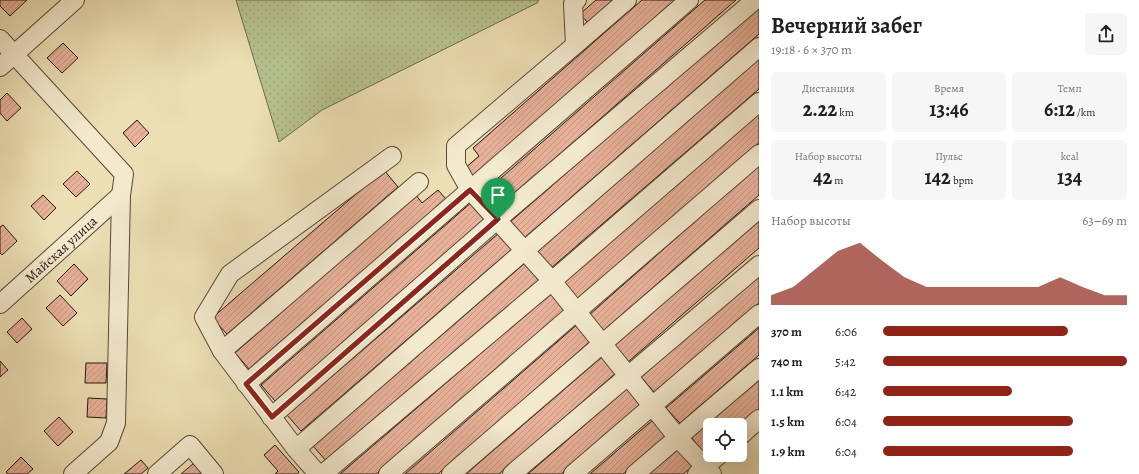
<!DOCTYPE html>
<html lang="ru">
<meta charset="utf-8">
<style>
body{margin:0;font-family:Alegreya,serif;background:#f6f6f6;color:#202124;height:100vh;display:flex;flex-direction:column;font-size:15px;white-space:nowrap}
*{box-sizing:border-box;margin:0}
p{font-size:13px;color:#757577}
.icon{flex:none;width:22px;height:22px;fill:none;stroke:currentColor;stroke-width:2;stroke-linecap:round;stroke-linejoin:round}
.map{position:relative;flex:1;overflow:hidden}
.details{display:flex;flex-direction:column;background:#fff;width:380px}
.details>*{flex:none}
.fabs{position:absolute;left:703px;top:418px;display:grid;gap:8px}
.fabs a{display:grid;place-items:center;width:44px;height:44px;border-radius:6px;background:#fff;box-shadow:0 4px 16px #0002;font-size:20px}
.pin{position:absolute;display:grid;place-items:center;width:34px;height:34px;color:#fff;margin:-41px -17px;border-radius:50% 50% 50% 0;rotate:-45deg;box-shadow:0 0 4px #0007}
.pin .icon{rotate:45deg}
.round{display:grid;place-items:center;flex:none;width:42px;height:42px;border-radius:6px;background:#f6f6f6}
.overview{display:flex;align-items:center;justify-content:space-between;height:68px;padding:0 12px}
h1{font-size:22px;font-weight:700;line-height:30px}
.figures{display:grid;grid-template-columns:repeat(3,1fr);gap:6px;height:68px;padding:4px 12px}
.figures div{display:grid;align-content:center;border-radius:6px;background:#f6f6f6;text-align:center}
.figures b{font-size:20px;font-weight:700}
.figures small{font-size:11px;font-weight:400}
.figures p{font-size:11px}
.chart{height:112px;padding:8px 12px}
.chart p{display:flex;justify-content:space-between}
.chart svg{width:100%;height:72px;margin-top:4px;fill:#8f2418;opacity:.7}
ul{padding:0 12px;list-style:none;font-size:13px}
li{display:grid;grid-template-columns:64px 48px 1fr;align-items:center;height:30px}
li i{height:10px;border-radius:5px;background:#8f2418}
main{display:flex;flex:1;min-height:0}
.map>svg:first-child{display:block}
.grass{fill:url(#grass-dots);stroke:#6e6c50}
.building{fill:url(#building-hatch);stroke:#261611}
.lines{fill:none;stroke-linecap:round;stroke-linejoin:round}
.minor-casing{stroke:#58483a;stroke-width:20}
.minor{stroke:#f3eace;stroke-width:18}
.route-casing{stroke:#fff;stroke-width:8}
.route{stroke:#8f2418;stroke-width:5}
.labels{text-anchor:middle;stroke-width:3;stroke-linejoin:round;paint-order:stroke}
.street-label{font-size:14px;fill:#261611;stroke:#f3eace}
</style>
<main>
<div class="map">
<svg width="759" height="474" viewBox="0 0 759 474">
<defs>
<pattern id="grass-dots" width="8" height="8" patternUnits="userSpaceOnUse"><rect width="8" height="8" fill="#b6c28f"/><path d="M2 2h.1M6 6h.1" fill="none" stroke="#9ca67a" stroke-width="1.8" stroke-linecap="round"/></pattern>
<pattern id="building-hatch" width="6" height="6" patternUnits="userSpaceOnUse"><rect width="6" height="6" fill="#e8b199"/><path d="M-1 1l2-2M0 6l6-6M5 7l2-2" fill="none" stroke="#c79883"/></pattern>
</defs>
<rect width="100%" height="100%" fill="#ecdfb4"/>
<filter id="stains"><feTurbulence type="fractalNoise" baseFrequency=".005" numOctaves="4"/><feColorMatrix values="0 0 0 0 .2 0 0 0 0 .09 0 0 0 0 .02 0 0 0 .5 -.17"/></filter>
<radialGradient id="worn" r=".72"><stop offset=".6" stop-color="#630" stop-opacity="0"/><stop offset="1" stop-color="#630" stop-opacity=".3"/></radialGradient>
<path class="grass" d="M236,0h303l-2,3 -215,107 -43,32z"/>
<path class="building" d="M0,0h27l-17,16 -10,-10z
M596,0h18l-26,23 -8,-9z
M642,0h35l-205,178 -8,-9 15,-13 -6,-8z
M705,0h31l-239,209 -13,-16z
M759,6v28l-236,205 -14,-16z
M63,43l15,15 -16,15 -15,-15z
M759,59v30l-208,179 -15,-16z
M7,93l14,15 -14,13 -7,-8v-13z
M759,113v30l-182,157 -15,-17z
M137,120l12,13 -14,14 -12,-14z
M759,165v30l-156,136 -14,-16z
M384,170l14,17 -171,147 -15,-16z
M77,171l13,13 -14,13 -13,-13z
M438,190l8,9 -196,171 -15,-17 181,-158 6,8z
M43,195l13,13 -12,12 -13,-14z
M472,202l14,17 -211,182 -14,-16z
M759,219v29l-131,114 -14,-17z
M3,225l14,16 -15,14 -2,-2v-26z
M499,233l13,16 -211,182 -14,-16z
M525,263l14,17 -211,183 -15,-17z
M74,264l14,15 -17,17 -14,-15z
M759,275v28l-105,89 -13,-15z
M551,293l15,17 -190,164h-36z
M60,295l17,18 -14,13 -17,-18z
M22,318l10,11 -15,14 -10,-11z
M579,323l14,16 -155,135h-33z
M759,328v27l-79,68 -14,-15z
M603,356l14,16 -118,102h-33z
M0,361l8,9 -8,7z
M86,363h21l-1,20h-21z
M759,379v30l-19,16h-30v26l-4,4 -15,-18z
M630,386l14,16 -83,72h-33z
M88,398l19,1 -1,19 -19,-1z
M59,417l14,15 -15,14 -14,-15z
M654,419l14,16 -45,39h-33z
M275,445l24,27 -2,2h-22l3,-3 -14,-16z
M678,447l16,18 -11,9h-35z
M21,457l12,12 -6,5h-19l-2,-2z
M141,460l7,8 -7,6h-17z
M194,463l10,11h-23z"/>
<g class="lines">
<defs>
<g id="minor">
<path d="M577,0l-4,4 2,41 -119,101v19l14,25 82,91 126,157 34,36"/>
<path d="M0,39l124,135 -3,21 -5,228 -7,19 -36,32"/>
<path d="M575,45l52,-45"/>
<path d="M0,67l75,-67"/>
<path id="s1" d="M0,304l121,-109"/>
<path d="M222,351l197,-169"/>
<path d="M246,384l443,-384"/>
<path d="M271,417l227,-198 257,-219"/>
<path d="M740,436l19,-17"/>
<path d="M296,449l463,-402"/>
<path d="M157,474l33,-29 24,29"/>
<path d="M318,474l-22,-25 -74,-98 -18,-34 26,-43 162,-118"/>
<path d="M323,474l229,-193 207,-179"/>
<path d="M388,474l371,-320"/>
<path d="M451,474l308,-265"/>
<path d="M512,474l247,-209"/>
<path d="M573,474l186,-160"/>
<path d="M635,474l124,-106"/>
<path d="M697,474l22,-19"/>
</g>
</defs>
<use href="#minor" class="minor-casing"/>
<use href="#minor" class="minor"/>
</g>
<g class="lines">
<defs>
<path id="route" d="M470,190l28,29 -226,198 -26,-33z"/>
</defs>
<use href="#route" class="route-casing"/>
<use href="#route" class="route"/>
</g>
<g class="labels">
<g class="street-label">
<text dy="5" stroke="none"><textPath href="#s1" startOffset="82">Майская улица</textPath></text>
</g>
</g>
<rect width="100%" height="100%" filter="url(#stains)"/>
<rect width="100%" height="100%" fill="url(#worn)"/>
</svg>
<div class="fabs">
<a><svg class="icon" aria-label="locate" viewBox="0 0 24 24"><circle cx="12" cy="12" r="6"/><path d="M12 2v4M12 18v4M2 12h4M18 12h4"/></svg></a>
</div>
<div class="pin" style="left:498px;top:219px;background:#1e9e55"><svg class="icon" aria-label="arrive" viewBox="0 0 24 24"><path d="M6 21V4h12l-3 4 3 4H6"/></svg></div>
</div>
<section class="details">
<div class="overview"><div><h1>Вечерний забег</h1><p>19:18 · 6 × 370 m</p></div><a class="round"><svg class="icon" aria-label="share" viewBox="0 0 24 24"><path d="M12 15V3M7 8l5-5 5 5M5 13v7h14v-7"/></svg></a></div>
<div class="figures">
<div><p>Дистанция</p><b>2.22<small> km</small></b></div>
<div><p>Время</p><b>13:46</b></div>
<div><p>Темп</p><b>6:12<small> /km</small></b></div>
</div>
<div class="figures">
<div><p>Набор высоты</p><b>42<small> m</small></b></div>
<div><p>Пульс</p><b>142<small> bpm</small></b></div>
<div><p>kcal</p><b>134</b></div>
</div>
<div class="chart"><p><span>Набор высоты</span>63–69 m</p>
<svg viewBox="0 0 160 44" preserveAspectRatio="none"><path d="M0 44V38L10 33L20 22L30 11L40 6L50 17L60 27L70 33L80 33L90 33L100 33L110 33L120 33L130 27L140 33L150 38L160 38V44z"/></svg>
</div>
<ul>
<li><b>370 m</b>6:06<i style="width:76%"></i></li>
<li><b>740 m</b>5:42<i style="width:100%"></i></li>
<li><b>1.1 km</b>6:42<i style="width:53%"></i></li>
<li><b>1.5 km</b>6:04<i style="width:78%"></i></li>
<li><b>1.9 km</b>6:04<i style="width:78%"></i></li>
</ul>
</section>
</main>
